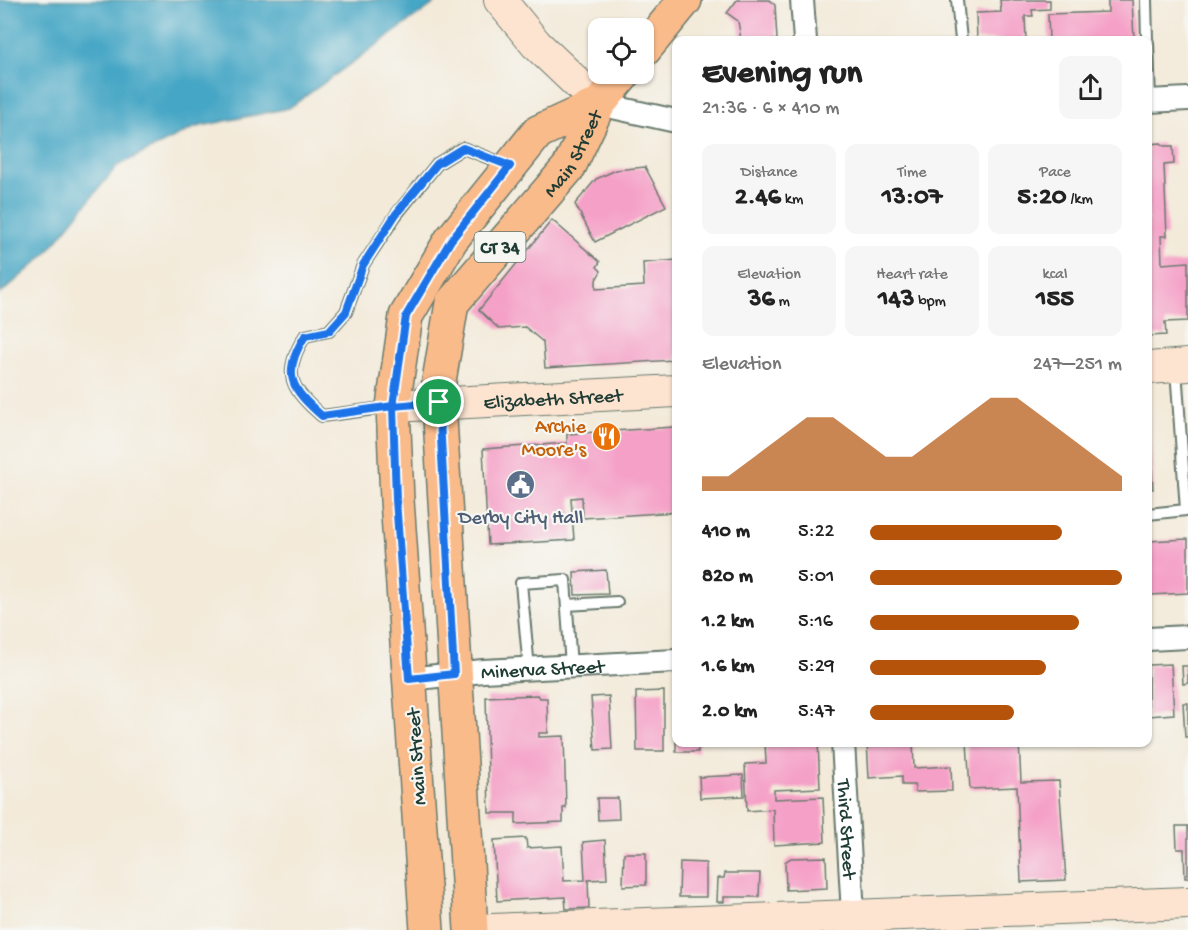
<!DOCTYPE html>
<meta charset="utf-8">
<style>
body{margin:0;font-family:"Gochi Hand",sans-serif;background:#f6f6f6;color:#222;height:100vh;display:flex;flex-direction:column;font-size:22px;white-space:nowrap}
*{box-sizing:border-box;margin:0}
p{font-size:20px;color:#767676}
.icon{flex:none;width:33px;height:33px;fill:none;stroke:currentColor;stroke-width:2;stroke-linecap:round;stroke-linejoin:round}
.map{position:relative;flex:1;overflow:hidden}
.panel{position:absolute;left:672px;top:36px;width:480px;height:711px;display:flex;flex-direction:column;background:#fff;border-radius:12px;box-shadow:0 2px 4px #0004}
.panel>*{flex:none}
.buttons{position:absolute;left:588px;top:18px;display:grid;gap:12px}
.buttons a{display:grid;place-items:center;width:66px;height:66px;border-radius:12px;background:#fff;box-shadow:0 2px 4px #0004;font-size:30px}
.pin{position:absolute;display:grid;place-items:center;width:51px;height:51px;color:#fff;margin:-26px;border:3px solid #fff;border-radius:50%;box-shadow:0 2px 6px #0007}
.round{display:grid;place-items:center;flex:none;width:63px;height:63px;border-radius:12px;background:#f6f6f6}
.overview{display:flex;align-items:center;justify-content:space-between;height:102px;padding:0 30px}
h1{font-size:33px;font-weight:800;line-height:45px}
.metrics{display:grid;grid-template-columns:repeat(3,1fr);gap:9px;height:102px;padding:6px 30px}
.metrics div{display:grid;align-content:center;border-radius:12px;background:#f6f6f6;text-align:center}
.metrics b{font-size:26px;font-weight:800}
.metrics small{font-size:16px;font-weight:400}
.metrics p{font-size:16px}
.chart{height:168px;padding:12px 30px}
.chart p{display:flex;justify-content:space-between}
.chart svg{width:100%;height:108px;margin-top:6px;fill:#b45309;opacity:.7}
ul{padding:0 30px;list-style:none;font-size:20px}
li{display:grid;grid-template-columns:96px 72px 1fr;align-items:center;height:45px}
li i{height:15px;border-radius:8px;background:#b45309}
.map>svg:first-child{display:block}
.water{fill:#45a6c5;stroke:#32727c;stroke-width:1.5}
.building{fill:#f5a1c7}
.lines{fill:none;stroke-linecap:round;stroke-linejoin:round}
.service-casing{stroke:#697a6e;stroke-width:14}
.minor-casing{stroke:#697a6e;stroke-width:26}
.secondary-casing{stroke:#697a6e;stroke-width:34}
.primary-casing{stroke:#697a6e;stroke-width:36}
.service{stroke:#fff;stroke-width:10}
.minor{stroke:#fff;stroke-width:22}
.secondary{stroke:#fde4d1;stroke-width:32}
.primary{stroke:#fabb8b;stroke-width:33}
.route-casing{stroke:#fff;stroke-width:12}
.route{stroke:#1a73e8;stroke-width:8}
.labels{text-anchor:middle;stroke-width:4.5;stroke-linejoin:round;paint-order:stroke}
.shield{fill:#f6f6f2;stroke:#60746d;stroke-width:1.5}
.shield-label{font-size:18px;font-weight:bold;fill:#1f3d34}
.street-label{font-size:20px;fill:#1f3d34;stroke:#f6f6f2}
.food-label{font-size:20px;fill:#c56008;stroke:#f6f6f2;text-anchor:end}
.service-label{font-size:20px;fill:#4e5e75;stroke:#f6f6f2}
</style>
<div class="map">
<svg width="1188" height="930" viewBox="0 0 1188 930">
<rect width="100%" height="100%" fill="#f6f6f2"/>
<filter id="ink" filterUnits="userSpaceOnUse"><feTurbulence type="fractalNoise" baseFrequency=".0167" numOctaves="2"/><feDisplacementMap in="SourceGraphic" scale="12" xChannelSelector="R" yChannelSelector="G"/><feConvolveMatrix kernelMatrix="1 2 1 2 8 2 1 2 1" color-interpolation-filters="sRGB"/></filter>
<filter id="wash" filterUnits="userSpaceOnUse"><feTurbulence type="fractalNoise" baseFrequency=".008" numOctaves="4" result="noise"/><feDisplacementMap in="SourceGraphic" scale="24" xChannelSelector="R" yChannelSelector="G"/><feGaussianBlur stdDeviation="1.35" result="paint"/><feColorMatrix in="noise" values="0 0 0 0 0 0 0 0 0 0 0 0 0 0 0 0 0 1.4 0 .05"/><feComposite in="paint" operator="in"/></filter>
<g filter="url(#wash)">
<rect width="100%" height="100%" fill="#f3ead9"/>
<path class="water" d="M0,0h439l-150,108 -93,19 -79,39 -72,89 -45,39z"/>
<g id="blocks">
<path class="building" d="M737,0h32l6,5 2,35h-36l-3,-19 -11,-8z
M1000,0h50v9l-18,1 1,6h-8l1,24h-49l-1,-27 25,-1z
M1108,0h24l2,40h-85l-1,-26 60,-2z
M1161,143l3,3h9l1,18 -10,1 3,71h-6l1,28 26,-2v59l-23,1 1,13 -18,1v-192z
M645,167l21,39 -71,36 -20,-38 21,-25 20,-9z
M552,220l48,42 -3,5 4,4 -5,9v9l48,-3 -1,-23 33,-3v106l-2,-6 -129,8 -2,-26 -18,-15 -26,2 -20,-19z
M1148,410l5,79h-5z
M674,427l2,2v83l-93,6 -1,-21 -11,1 3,42 -86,5 -5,-96 84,-6v-9z
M1188,539v54l-38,2 -2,-54z
M606,570l2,24 -33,1 -1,-23z
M1171,664l3,50 -26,2v-51z
M1182,666h6v17l-5,1z
M664,691v60h-27l-1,-59z
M538,695l2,3h7l1,35h-9v4l25,-1 2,72h-3v14l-47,2v-11h-27l-3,-116z
M609,696l3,53 -17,1 -4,-53z
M1183,703h5v34h-3z
M676,742h22v10h-22z
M765,742h53l2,46 -46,2v9l49,-2 2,45 -51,3 -1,-36 -26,2 -2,-47 21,-1z
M867,742h46l1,26 37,-2 1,25 -37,1v-7h-13v-9l-33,2z
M967,742h52l2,40 38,-1 7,99 -45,2 -4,-95 -47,2z
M743,775l1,21 -44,2 -1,-21z
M597,798h21l1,21 -21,1z
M1176,826h12v52h-3l-1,-29h-7z
M526,838l1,10 35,-2 2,35 21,-1 -2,-38 22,-2 2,39 -19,1 1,28 -23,1 -1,-12 -68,4 -3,-61z
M624,853h22v32l-23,1z
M826,857l1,31 -41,2 -1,-28 6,-4z
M680,862l26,1v34h-27z
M725,873h35l-1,24h-35v5h-7l1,-24h6z"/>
</g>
</g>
<g filter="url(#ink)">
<use href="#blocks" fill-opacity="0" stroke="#697a6e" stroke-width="1.5"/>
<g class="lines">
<defs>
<path id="service" d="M957,0l4,40
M1146,0l1,40
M1148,42l2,59
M390,407l-68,9c-31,-27 -41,-42 -17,-80l24,-5 17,-19 17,-47 33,-50 41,-51 26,-16 44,17
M1148,514l38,-4 -10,-141
M567,605l50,-3
M529,669l-8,-86 44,-3 6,87"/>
<g id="minor">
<path d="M802,0l3,40"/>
<path d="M1148,101l40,-2"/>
<path d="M599,104l77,17"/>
<path d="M1148,639l40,-2"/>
<path id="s1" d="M409,679l74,-8 193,-10"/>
<path id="s2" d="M843,742l10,172"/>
</g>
<g id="secondary">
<path d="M500,0l36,44 63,60"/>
<path d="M1148,368l40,-3"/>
<path id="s3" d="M393,406l283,-15"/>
<path d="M491,930l697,-27"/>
</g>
<g id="primary">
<path d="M644,50l41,-50"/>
<path d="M427,930l-30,-430 -4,-94 13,-90 45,-76 87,-108 61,-28"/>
<path id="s4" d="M471,930l-32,-528v-21l13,-78 117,-136 30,-63 25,-30"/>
</g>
</defs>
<use href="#service" class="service-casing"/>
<use href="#minor" class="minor-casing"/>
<use href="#secondary" class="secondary-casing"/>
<use href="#primary" class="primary-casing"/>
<use href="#service" class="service"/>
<use href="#minor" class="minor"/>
<use href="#secondary" class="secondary"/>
<use href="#primary" class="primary"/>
</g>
</g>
<g class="lines" filter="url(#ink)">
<defs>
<path id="route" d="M439,402l-46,4 13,-90 45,-76 59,-74 -47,-18 -26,16 -41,50 -33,51 -17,47 -17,19 -24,5c-24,38 -14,53 17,80l71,-10 3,94 13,179 45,-5 -15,-272"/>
</defs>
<use href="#route" class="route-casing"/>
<use href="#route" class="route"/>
</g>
<defs>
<symbol id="restaurant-disc" viewBox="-11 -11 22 22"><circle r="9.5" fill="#e8710a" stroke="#f6f6f2"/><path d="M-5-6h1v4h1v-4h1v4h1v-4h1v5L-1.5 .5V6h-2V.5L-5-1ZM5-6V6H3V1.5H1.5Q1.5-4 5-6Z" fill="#fff"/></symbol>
<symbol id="civic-disc" viewBox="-11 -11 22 22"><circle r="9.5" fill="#5c6f8a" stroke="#f6f6f2"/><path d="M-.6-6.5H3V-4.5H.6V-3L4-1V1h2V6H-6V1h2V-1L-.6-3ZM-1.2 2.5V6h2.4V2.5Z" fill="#fff"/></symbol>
</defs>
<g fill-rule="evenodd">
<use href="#restaurant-disc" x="590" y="420" width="33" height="33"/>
<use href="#civic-disc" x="504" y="468" width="33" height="33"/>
</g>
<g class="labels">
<rect class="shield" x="474.5" y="232" width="51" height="30" rx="4.5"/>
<g class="shield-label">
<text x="500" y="253">CT 34</text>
</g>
<g class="street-label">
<text dy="7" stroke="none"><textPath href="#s4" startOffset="822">Main Street</textPath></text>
<text dy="7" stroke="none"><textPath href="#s3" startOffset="160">Elizabeth Street</textPath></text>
<text dy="7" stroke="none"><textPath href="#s1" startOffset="134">Minerva Street</textPath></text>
<text transform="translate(415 757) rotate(-94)" y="7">Main Street</text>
<text dy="7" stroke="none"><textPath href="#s2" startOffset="87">Third Street</textPath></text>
</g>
<g class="food-label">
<text x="586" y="432">Archie<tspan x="586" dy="23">Moore's</tspan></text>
</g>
<g class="service-label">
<text x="521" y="523">Derby City Hall</text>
</g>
</g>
</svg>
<div class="buttons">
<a><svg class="icon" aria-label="locate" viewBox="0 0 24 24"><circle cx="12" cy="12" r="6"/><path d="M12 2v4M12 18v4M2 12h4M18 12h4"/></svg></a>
</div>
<div class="pin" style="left:439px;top:402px;background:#1e9e55"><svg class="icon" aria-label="arrive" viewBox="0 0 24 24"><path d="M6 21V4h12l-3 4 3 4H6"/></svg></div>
<section class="panel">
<div class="overview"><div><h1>Evening run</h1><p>21:36 · 6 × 410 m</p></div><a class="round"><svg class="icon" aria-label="share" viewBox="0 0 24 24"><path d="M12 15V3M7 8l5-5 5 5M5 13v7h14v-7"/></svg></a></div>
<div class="metrics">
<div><p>Distance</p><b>2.46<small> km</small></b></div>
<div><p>Time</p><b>13:07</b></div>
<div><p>Pace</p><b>5:20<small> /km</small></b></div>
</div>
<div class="metrics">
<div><p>Elevation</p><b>36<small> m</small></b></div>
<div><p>Heart rate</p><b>143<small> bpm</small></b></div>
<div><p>kcal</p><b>155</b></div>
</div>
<div class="chart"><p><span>Elevation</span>247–251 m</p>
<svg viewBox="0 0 160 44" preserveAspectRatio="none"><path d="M0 44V38L10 38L20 30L30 22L40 14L50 14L60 22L70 30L80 30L90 22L100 14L110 6L120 6L130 14L140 22L150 30L160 38V44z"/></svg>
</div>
<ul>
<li><b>410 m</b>5:22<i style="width:76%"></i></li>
<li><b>820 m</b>5:01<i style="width:100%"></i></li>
<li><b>1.2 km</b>5:16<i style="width:83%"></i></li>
<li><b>1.6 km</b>5:29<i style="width:70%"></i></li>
<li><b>2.0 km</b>5:47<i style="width:57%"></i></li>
</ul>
</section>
</div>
